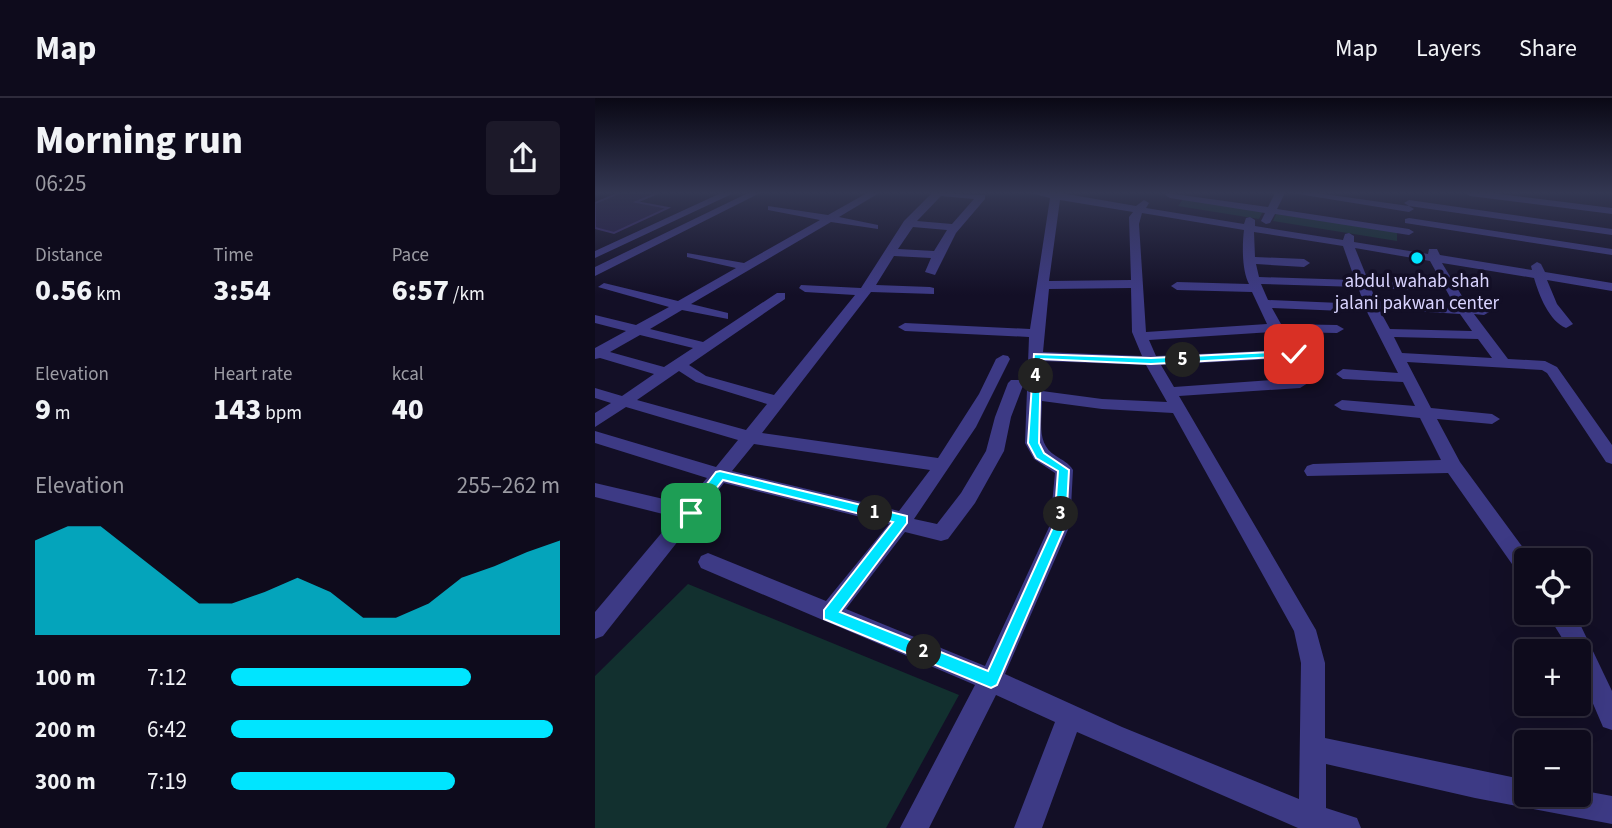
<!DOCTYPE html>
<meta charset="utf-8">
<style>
body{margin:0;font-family:"Source Sans 3",sans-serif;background:#1c1929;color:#f1f3f6;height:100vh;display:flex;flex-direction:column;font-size:26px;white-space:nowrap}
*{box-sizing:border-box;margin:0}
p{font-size:23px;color:#9b9ba3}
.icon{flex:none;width:38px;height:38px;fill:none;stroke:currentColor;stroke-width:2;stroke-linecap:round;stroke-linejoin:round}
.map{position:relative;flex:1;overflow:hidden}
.sheet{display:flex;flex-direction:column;background:#0e0b1c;width:595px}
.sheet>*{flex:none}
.buttons{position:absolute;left:919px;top:450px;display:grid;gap:14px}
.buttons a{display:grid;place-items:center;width:77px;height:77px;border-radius:7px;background:#0e0b1c;box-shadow:0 7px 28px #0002,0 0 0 2px #2e2b3b;font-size:35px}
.pin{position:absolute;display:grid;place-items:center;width:60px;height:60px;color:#fff;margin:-30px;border-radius:14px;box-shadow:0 4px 10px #0006}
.km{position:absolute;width:35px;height:35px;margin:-18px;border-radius:50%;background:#222;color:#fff;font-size:19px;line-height:35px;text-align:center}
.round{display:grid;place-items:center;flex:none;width:74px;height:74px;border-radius:7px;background:#1c1929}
.overview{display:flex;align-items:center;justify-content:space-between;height:119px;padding:0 35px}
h1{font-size:38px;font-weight:800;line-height:52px}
.figures{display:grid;grid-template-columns:repeat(3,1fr);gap:10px;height:119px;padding:7px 35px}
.figures div{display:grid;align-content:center}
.figures b{font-size:30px;font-weight:800}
.figures small{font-size:19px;font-weight:400}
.figures p{font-size:19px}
.chart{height:196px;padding:14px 35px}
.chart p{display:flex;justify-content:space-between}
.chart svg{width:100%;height:126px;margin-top:7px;fill:#00e5ff;opacity:.7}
ul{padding:0 35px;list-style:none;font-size:23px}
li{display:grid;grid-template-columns:112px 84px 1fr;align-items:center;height:52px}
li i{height:18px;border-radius:9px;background:#00e5ff}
header{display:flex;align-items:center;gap:42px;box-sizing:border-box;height:98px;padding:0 35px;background:#0e0b1c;border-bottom:2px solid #2e2b3b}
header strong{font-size:33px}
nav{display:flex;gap:38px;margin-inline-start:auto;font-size:24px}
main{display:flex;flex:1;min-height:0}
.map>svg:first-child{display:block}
.green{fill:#12302f}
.building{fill:#241b47;stroke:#3b2d73;stroke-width:2}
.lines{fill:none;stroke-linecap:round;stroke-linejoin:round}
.minor{fill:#3d3a85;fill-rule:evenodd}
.route{fill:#00e5ff;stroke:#fff;stroke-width:2}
.poi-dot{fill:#00e5ff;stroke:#130f26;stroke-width:2.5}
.labels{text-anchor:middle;stroke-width:7;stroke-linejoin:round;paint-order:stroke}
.far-poi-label{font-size:19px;fill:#d9d4ff;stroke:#130f26}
</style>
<header>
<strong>Map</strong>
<nav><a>Map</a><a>Layers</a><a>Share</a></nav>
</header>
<main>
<section class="sheet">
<div class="overview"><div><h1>Morning run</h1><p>06:25</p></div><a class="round"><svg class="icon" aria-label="share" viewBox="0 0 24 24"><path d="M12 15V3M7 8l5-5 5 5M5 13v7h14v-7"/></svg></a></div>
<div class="figures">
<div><p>Distance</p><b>0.56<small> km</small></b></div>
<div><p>Time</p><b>3:54</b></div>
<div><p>Pace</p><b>6:57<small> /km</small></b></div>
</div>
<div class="figures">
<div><p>Elevation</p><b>9<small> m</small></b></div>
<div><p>Heart rate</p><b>143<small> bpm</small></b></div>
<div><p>kcal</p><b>40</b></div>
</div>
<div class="chart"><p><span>Elevation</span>255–262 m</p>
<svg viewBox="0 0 160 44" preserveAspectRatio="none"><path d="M0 44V11L10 6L20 6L30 15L40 24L50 33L60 33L70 29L80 24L90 29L100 38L110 38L120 33L130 24L140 20L150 15L160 11V44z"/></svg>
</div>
<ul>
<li><b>100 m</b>7:12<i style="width:73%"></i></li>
<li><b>200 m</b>6:42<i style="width:98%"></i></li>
<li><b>300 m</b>7:19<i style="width:68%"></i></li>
</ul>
</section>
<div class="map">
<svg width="1017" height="730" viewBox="0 0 1017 730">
<rect width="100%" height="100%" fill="#130f26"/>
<path class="green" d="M588,101l80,12 -4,8 -81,-13z
M681,116l121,18v9l-124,-20z
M93,486l271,111 -73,133h-291v-152z"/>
<path class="building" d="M24,95h39l-22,9 32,6 -54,25 -19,-5v-25z"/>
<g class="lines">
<path class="minor" d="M126,95h13l-139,65v-7z
M153,95h12l-165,83v-9z
M272,95h12l-40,24 39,8v4l-47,-7 -140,82 37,9v6l-46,-9 -32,19 53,13 74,-49h8v6l-96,66 17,11 68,19 81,-100 -50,-3 -6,-4 2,-3 60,3 43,-67 28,-28 53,2v4l-29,34 -21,42 -10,-3 6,-14 -37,-2 -18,29 54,2 4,1v6l-63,-2 -109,141 176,25 41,-64 17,-35 7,-4 5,1 2,3 -34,68 -62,92 23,5 24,-31 25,-42 9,-34 13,-34 3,-3h10l3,3 -13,34 -7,34 -29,52 -27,36 -7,2 -36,-9 -59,77 139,57 65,-141 5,-52 -21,-14 -9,-16 4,-106 -124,-6 -7,-4 7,-4 125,6 20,-131 -19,-5h30l75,13 8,-6 5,3 -3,5 98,16 2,-6 4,-1 5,3v6l88,14 2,-6 4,-1 5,3v6l74,12 1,-5h8l3,6 92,15 -1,-4 6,-4 4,2 4,8 67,11v8l-65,-11 10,24 16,20 -7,4c-17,-7 -27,-33 -32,-50l-92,-15 26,43 16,1 7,4 -7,4 -10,-1 34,45 37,2 12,6 55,78v19l-6,-2 -59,-89 -5,-3 -135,-8 24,46 61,6 8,5 -8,5 -55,-5 23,43 72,98h-6v17l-7,-3 -71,-101 -141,3 -3,-5 3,-5 6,-2 128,-4 -21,-42 -78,-8 -8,-5 8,-5 73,6 -12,-24 -60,-3 -7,-5 7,-5 55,4 -31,-61 -95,-4 9,16 56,1 7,4 -7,4 -51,-1 28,38 -2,3h-10l-12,-15 -129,7 13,22 126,-9 8,5 -8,5 -121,8 137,234 9,33v75l201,42v14h53v-4l33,6v28l-137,-26 -149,-34v44l31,10 4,10h-63l-221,-96 -35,96h-28l41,-106 -59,-27 -67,133h-29l75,-143 -274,-117 -3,-6 3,-6 7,-3 118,48 63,-77 -165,-41 -121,153 -8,3v-27l80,-95 -80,-20v-14l90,21 22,-26 -112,-35v-12l121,36 22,-27 -112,-33 -31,20v-14l16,-10 -16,-5v-10l27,8 32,-22 -54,-16 -5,1v-11l31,-17 -31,-8v-8l41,10 33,-18 -71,-20 6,-4 74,18 58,-33 -49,-11v-4l57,10 76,-43 -52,-10v-4l60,9zM346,98l33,3 -22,25 -35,-3zM465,102l73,12 -4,5 2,63 -82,1zM547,115l102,17c-2,16 -2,41 5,54l-72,-2 -6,4 6,4 75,2 15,32 -121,8 -7,-108zM318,129l34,3 -13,21 -36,-2zM659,134l89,14 12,34 -96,-3 -3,-13 48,3 6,-4 -6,-4 -49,-2zM760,150l75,13 25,45 -79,-5 -5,-13 51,2 6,-4 -6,-4 -54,-2zM666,186l97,3 6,17 -96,-4zM536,190l1,44 10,24 -99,-4 6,-63zM784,211l81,5 12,17 -82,-2zM677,234l12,18 -128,6 -7,-16zM45,237l53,13 -29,19 -54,-15zM799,239l84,2 14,19 -90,-5zM448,263l103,4 21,37 -65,-3 -60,-8zM84,273l17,11 71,22 -21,26 -109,-30zM447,303l60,8 71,4 121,218 7,32 -2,136 -177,-72 -117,-53 65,-149 3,-55c-4,-7 -11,-10 -17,-14 -20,-12 -14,-34 -14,-55zM159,346l176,26 -31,41 -167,-40z
M572,95l101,14 7,-14h10l-8,16 132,20 5,3 -5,3 -134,-21 -5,9 -4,1 -5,-3 4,-8 -95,-15 -5,-3z
M697,95h25l92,13 -5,-3 5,-3 203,29v6l-203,-29 5,3 -5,3z
M870,95h27l120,15v6l-142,-18z
M814,120l203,31v6l-207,-32v-4z
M951,514h25l9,12 32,67v39l-9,-3 -24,-56v-20h-9z"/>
</g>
<linearGradient id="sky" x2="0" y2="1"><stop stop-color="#0a0815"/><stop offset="0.48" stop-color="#333752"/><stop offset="1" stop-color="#333752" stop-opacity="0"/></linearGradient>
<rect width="1017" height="197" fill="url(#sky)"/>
<path class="route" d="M699,253l5,3 -2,2 -146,8 -110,-5 -2,84 5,10 25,17 -3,55 -69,160 -6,3 -167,-69v-9l69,-88 -170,-42 -28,36h-8l-2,-3 31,-41 4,-1 187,45v7l-67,89 148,59 66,-146 4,-54 -22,-13 -8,-15 6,-89 117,4z"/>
<circle class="poi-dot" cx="822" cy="160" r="7"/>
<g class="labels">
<g class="far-poi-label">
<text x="822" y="189">abdul wahab shah<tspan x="822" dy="22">jalani pakwan center</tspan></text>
</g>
</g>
</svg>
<div class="buttons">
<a><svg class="icon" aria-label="locate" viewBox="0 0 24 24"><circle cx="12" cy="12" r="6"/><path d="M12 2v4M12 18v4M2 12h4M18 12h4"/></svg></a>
<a>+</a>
<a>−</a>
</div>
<div class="pin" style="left:96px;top:415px;background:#1e9e55"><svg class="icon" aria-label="arrive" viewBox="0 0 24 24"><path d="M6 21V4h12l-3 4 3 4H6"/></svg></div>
<div class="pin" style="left:699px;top:256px;background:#d93025"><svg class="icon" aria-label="check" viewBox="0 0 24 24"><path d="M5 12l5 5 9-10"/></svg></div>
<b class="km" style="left:280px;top:415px">1</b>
<b class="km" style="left:329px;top:554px">2</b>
<b class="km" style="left:466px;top:416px">3</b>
<b class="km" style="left:441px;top:278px">4</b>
<b class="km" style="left:588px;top:262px">5</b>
</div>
</main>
